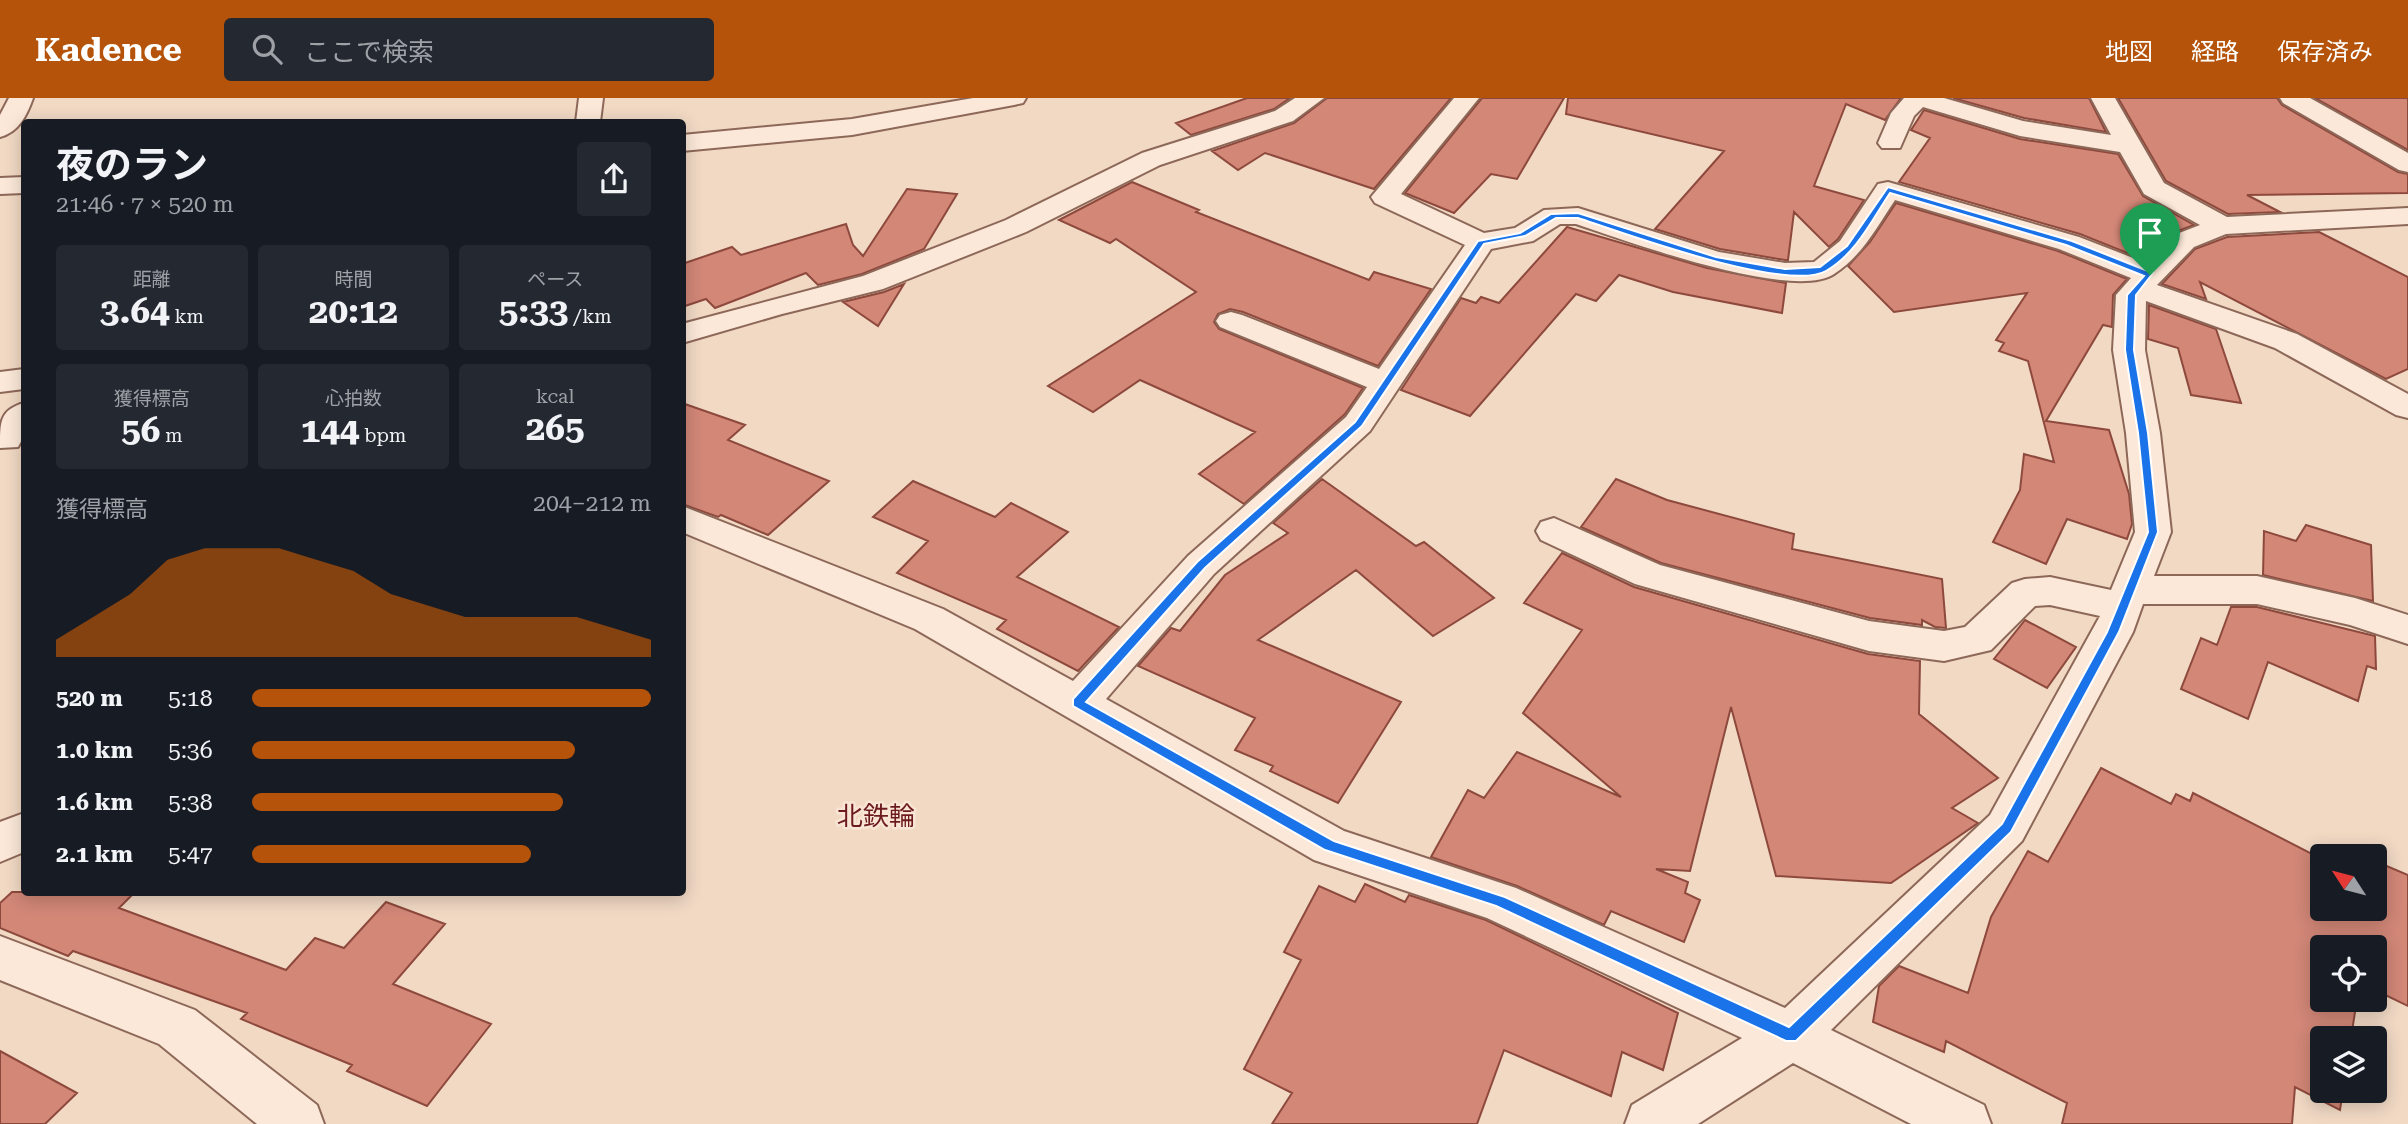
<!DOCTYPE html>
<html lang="ja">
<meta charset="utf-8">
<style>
body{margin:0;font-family:"Roboto Serif","Noto Sans JP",serif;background:#242831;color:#f1f3f6;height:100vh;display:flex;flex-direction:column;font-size:26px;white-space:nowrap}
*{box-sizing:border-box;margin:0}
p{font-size:23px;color:#9ea1a6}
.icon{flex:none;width:38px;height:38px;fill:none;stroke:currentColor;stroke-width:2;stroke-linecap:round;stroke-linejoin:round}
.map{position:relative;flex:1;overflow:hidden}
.sheet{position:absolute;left:21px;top:21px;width:665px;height:777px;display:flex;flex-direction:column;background:#171b24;border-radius:7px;box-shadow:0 4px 18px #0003}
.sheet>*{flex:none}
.needle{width:46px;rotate:306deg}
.fabs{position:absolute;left:2310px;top:746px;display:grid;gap:14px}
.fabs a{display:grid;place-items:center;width:77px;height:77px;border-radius:7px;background:#171b24;box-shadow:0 4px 18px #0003;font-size:35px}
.pin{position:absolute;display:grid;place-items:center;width:60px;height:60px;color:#fff;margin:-72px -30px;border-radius:50% 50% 50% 0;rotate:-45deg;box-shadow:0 0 7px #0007}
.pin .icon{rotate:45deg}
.round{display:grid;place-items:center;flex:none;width:74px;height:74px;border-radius:7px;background:#242831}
.head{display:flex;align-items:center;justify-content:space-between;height:119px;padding:0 35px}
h1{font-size:38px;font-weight:700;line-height:52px}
.figures{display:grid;grid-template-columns:repeat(3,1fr);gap:10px;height:119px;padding:7px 35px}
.figures div{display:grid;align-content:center;border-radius:7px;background:#242831;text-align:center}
.figures b{font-size:35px;font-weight:700}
.figures small{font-size:19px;font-weight:400}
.figures p{font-size:19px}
.chart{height:196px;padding:14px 35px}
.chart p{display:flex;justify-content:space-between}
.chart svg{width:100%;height:126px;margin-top:7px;fill:#b45309;opacity:.7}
ul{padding:0 35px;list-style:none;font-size:23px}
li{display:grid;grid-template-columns:112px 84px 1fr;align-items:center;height:52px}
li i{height:18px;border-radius:9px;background:#b45309}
header{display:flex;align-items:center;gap:42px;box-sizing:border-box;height:98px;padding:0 35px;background:#b45309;color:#fff}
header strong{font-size:33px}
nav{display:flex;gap:38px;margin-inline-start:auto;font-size:24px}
.search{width:490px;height:63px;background:#242831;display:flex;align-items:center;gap:18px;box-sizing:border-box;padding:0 24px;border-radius:7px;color:#9ea1a6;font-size:26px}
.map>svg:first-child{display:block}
.building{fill:#d28777;stroke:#8e493d;stroke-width:2}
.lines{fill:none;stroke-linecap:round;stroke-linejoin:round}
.minor-casing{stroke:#8d6859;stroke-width:4}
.minor{fill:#fbe8d8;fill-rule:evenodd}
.route{fill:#1a73e8;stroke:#fff;stroke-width:2;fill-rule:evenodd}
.labels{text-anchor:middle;stroke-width:5;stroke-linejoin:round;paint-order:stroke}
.quarter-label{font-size:26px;fill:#6c1a1d;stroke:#f8e5d4}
</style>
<header>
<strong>Kadence</strong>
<div class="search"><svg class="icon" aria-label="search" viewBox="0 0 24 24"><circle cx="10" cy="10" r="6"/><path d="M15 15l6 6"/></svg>ここで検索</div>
<nav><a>地図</a><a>経路</a><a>保存済み</a></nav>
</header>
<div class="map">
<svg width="2408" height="1026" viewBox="0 0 2408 1026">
<rect width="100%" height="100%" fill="#f1d9c4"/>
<path class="building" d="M1247,0h43l-16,11 -83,26 -15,-12z
M1327,0h124l-77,91 -109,-36 -27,17 -26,-19 82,-28z
M1482,0h82l-47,81 -26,-5 -37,39 -49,-20z
M1568,0h333l-16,22 -39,-16 -32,82 50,14 -26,39 -9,8 -35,-35 -6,48h-3l-65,-11 -65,-20 69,-78 -158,-37z
M1953,0h136l17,34 -82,-14z
M2118,0h159l5,7 116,67 10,2v19l-161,2 33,17 -52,2 -62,-33z
M2315,0h93v52z
M1924,12l96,29 98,15 25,42 51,29 -22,8 -27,27 -65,-26 -181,-52 31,-44 -19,-8z
M1132,84l67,28 -3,2 173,68 5,-8 57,17 -53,77 -135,-54 -13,-3 -12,5 -4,8 5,7 144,59 -18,26 -101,90 -45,-30 56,-42 -115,-52 -47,32 -45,-26 148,-94 -80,-53 -6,4 -51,-23z
M907,91l50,5 -33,55 -62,25 -44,11 -12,-12 -91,35 -9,-9 -24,8v-43l50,-17 9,8 105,-31 7,21 10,11z
M1896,105l162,48 69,28 -14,16 -1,32 -9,-2 -57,96 63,9 20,64 3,30 -5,15 -60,-20 -21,45 -53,-22 27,-52 4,-36 30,8 -26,-101 -29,-10 5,-8 -8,-3 31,-47 -133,19 -46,-46 22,-24z
M1567,129l140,41 79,15 -4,30 -109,-21 -54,-17 -23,26 -20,-7 -106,122 -69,-26 60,-92 15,5 5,-6 18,6z
M2319,134l89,45v92l-22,10 -186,-97 6,17 -44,-15 33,-35 32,-12z
M904,186l-26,42 -35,-24 41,-10z
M2149,207l67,24 25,74 -50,-8 -13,-47 -30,-9z
M682,305l63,22 -17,15 101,41 -61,54 -47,-20 -3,2 -36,-13z
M1322,381l94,67 8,-4 70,56 -61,38 -77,-66 -98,70 143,62 -63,101 -68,-32 3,-5 -38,-16 20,-32 -117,-52 33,-38 9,3 45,-56 63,-42 -15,-10z
M1616,381l51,21 127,34 -2,15 150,30 4,49 -11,-1 -13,-7v5l-52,-7 -209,-55 -80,-36z
M913,383l82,36 16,-14 57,29 -51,45 102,50 -41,44 -81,-42 9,-9 -109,-47 31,-32 -55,-24z
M2306,427l65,20 2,56 -110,-26 1,-44 32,10z
M1562,455l72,34 234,67 52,7 -1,53 79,64 -46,30 26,15 -87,60 -115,-7 -45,-169 -41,164 -34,-2 32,13 -3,11 15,7 -16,42 -73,-31 -7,14 -87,-39 -86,-29 37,-67 16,8 33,-46 104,45 -98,-84 59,-83 -58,-27z
M2231,509h26l118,29 1,33 -9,-3 -9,35 -90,-39 -20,57 -67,-30 20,-51 16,7z
M2025,522l51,27 -29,41 -53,-29z
M2101,670l70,36 5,-10 14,7 3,-8 129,66v49h53v-47l33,14v131l-33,-16v-43h-53v52h35l-6,39h-29v52h21l-3,20 -45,-23 -3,37h-230l5,-21 -121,-62 -2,11 -71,-30 6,-36 20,-20 69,27 23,-76 37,-66 20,11z
M1365,786l40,18 4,-7 77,25 192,93 -15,57 -41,-18 -11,44 -107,-46 -27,74h-205l20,-31 -48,-24 57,-109 -17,-8 35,-66 36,16z
M12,794h123l-16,16 167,62 29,-32 29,10 42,-46 59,22 -52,60 98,40 -64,82 -80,-35 5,-6 -111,-46 6,-6 -174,-62 -5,5 -68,-28v-25z
M0,953l77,42 -32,31h-45z"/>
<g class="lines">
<defs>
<path id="minor" d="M9,0h24c-6,17 -14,34 -33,39v-22z
M579,0h24l-3,24h-24z
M973,0h53l-3,5 -9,2 -162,30 -170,16v-16l170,-16z
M1295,0h29l-31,23 -133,44 -134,67 -143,57 -101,25 -100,29v-19l181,-48 143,-56 136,-67 133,-42z
M1454,0h25l-78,96 83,39 31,-5 29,-18 34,-2 141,44 66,11 29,-1 26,-21 38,-57 10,-2 191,55 67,26 28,-28 26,-10 -56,-31 -24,-42 -100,-16 -97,-29 -9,9 -14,32h-18l-4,-5 13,-30 13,-15h40l79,23 88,14 -20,-37h24l49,85 63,34 181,-9v16l-182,10 -32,13 -37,38 140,49 111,60v24l-12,-3 -121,-67 -129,-47 -1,49 15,83 11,99 -17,44h103l98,22 53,17v29l-58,-19 -93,-21h-114l-10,28 -111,209 -191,189 153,75 7,19h-80l-118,-61 -95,61h-73l7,-19 110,-67 -255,-120 -173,-58 -399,-231 -233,-97v-26l261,103 130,72 115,-125 158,-139 21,-30 -147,-60 -4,-6 4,-6 11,-3 11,3 137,54 86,-124 -90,-42 -4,-6zM1895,102l164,49 72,29 -15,17 -3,55 13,83 9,99 -24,58 -61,-13 -25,2 -13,4 -47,44 -21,4 -75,-10 -209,-56 -106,-47 -13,4 -5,9 5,9 94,44 234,67 75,10 47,-11 44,-44 15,-1 50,11 -110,199 -205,193 -269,-120 -172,-57 -238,-132 108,-125 156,-143 121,-182 42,-8 27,-17h16c48,16 216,78 258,50 28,-18 43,-47 61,-74z
M2280,0h30l98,55v19l-9,-2 -116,-67z
M24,79v16l-24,1v-16z
M24,271v20l-24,3v-20z
M24,305v33l-6,11 -18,1c0,-27 0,-38 24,-45z
M24,715v39l-24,10v-40z
M0,838l195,74 122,95 7,19h-67l-98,-80 -159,-64z"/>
</defs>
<use href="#minor" class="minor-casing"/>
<use href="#minor" class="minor"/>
</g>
<path class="route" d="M1888,89l184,54 81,32 -17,22 -2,55 14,83 10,99 -39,100 -108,200 -215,209h-10l-290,-135 -171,-56 -252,-144v-7l124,-137 158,-140 123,-181 42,-8 31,-19 27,-1 138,44 69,12 35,-2 27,-21zM1890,95l176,52 78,31 -17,19 -2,55 13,83 10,99 -41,100 -105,192 -213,203 -284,-130 -171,-56 -248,-139 119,-134 157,-142 122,-182 41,-8 31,-18h22c45,15 209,75 248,53 30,-17 46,-51 64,-78z"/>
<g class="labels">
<g class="quarter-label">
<text x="876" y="727">北鉄輪</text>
</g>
</g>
</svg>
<div class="fabs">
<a><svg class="needle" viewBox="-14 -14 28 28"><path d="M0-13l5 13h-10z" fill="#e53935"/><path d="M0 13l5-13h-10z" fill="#9ea1a6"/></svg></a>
<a><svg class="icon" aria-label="locate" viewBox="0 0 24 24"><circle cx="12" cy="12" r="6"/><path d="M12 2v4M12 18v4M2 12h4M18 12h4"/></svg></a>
<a><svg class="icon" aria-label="layers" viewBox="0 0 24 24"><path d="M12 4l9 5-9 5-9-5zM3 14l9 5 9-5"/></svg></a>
</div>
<div class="pin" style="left:2150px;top:177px;background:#1e9e55"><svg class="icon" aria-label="arrive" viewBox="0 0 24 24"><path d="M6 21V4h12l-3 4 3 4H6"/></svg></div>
<section class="sheet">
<div class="head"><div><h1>夜のラン</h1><p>21:46 · 7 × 520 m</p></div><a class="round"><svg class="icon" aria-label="share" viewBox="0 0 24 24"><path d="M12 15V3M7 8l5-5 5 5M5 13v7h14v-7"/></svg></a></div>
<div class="figures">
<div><p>距離</p><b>3.64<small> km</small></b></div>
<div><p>時間</p><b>20:12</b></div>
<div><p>ペース</p><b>5:33<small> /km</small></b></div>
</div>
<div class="figures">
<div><p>獲得標高</p><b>56<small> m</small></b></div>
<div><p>心拍数</p><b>144<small> bpm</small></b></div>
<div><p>kcal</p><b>265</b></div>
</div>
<div class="chart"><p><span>獲得標高</span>204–212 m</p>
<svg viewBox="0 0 160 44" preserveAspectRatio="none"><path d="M0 44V38L10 30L20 22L30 10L40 6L50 6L60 6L70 10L80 14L90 22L100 26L110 30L120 30L130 30L140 30L150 34L160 38V44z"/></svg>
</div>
<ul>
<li><b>520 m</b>5:18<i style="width:100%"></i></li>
<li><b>1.0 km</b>5:36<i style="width:81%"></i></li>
<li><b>1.6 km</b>5:38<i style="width:78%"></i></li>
<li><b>2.1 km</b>5:47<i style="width:70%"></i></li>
</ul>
</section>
</div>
